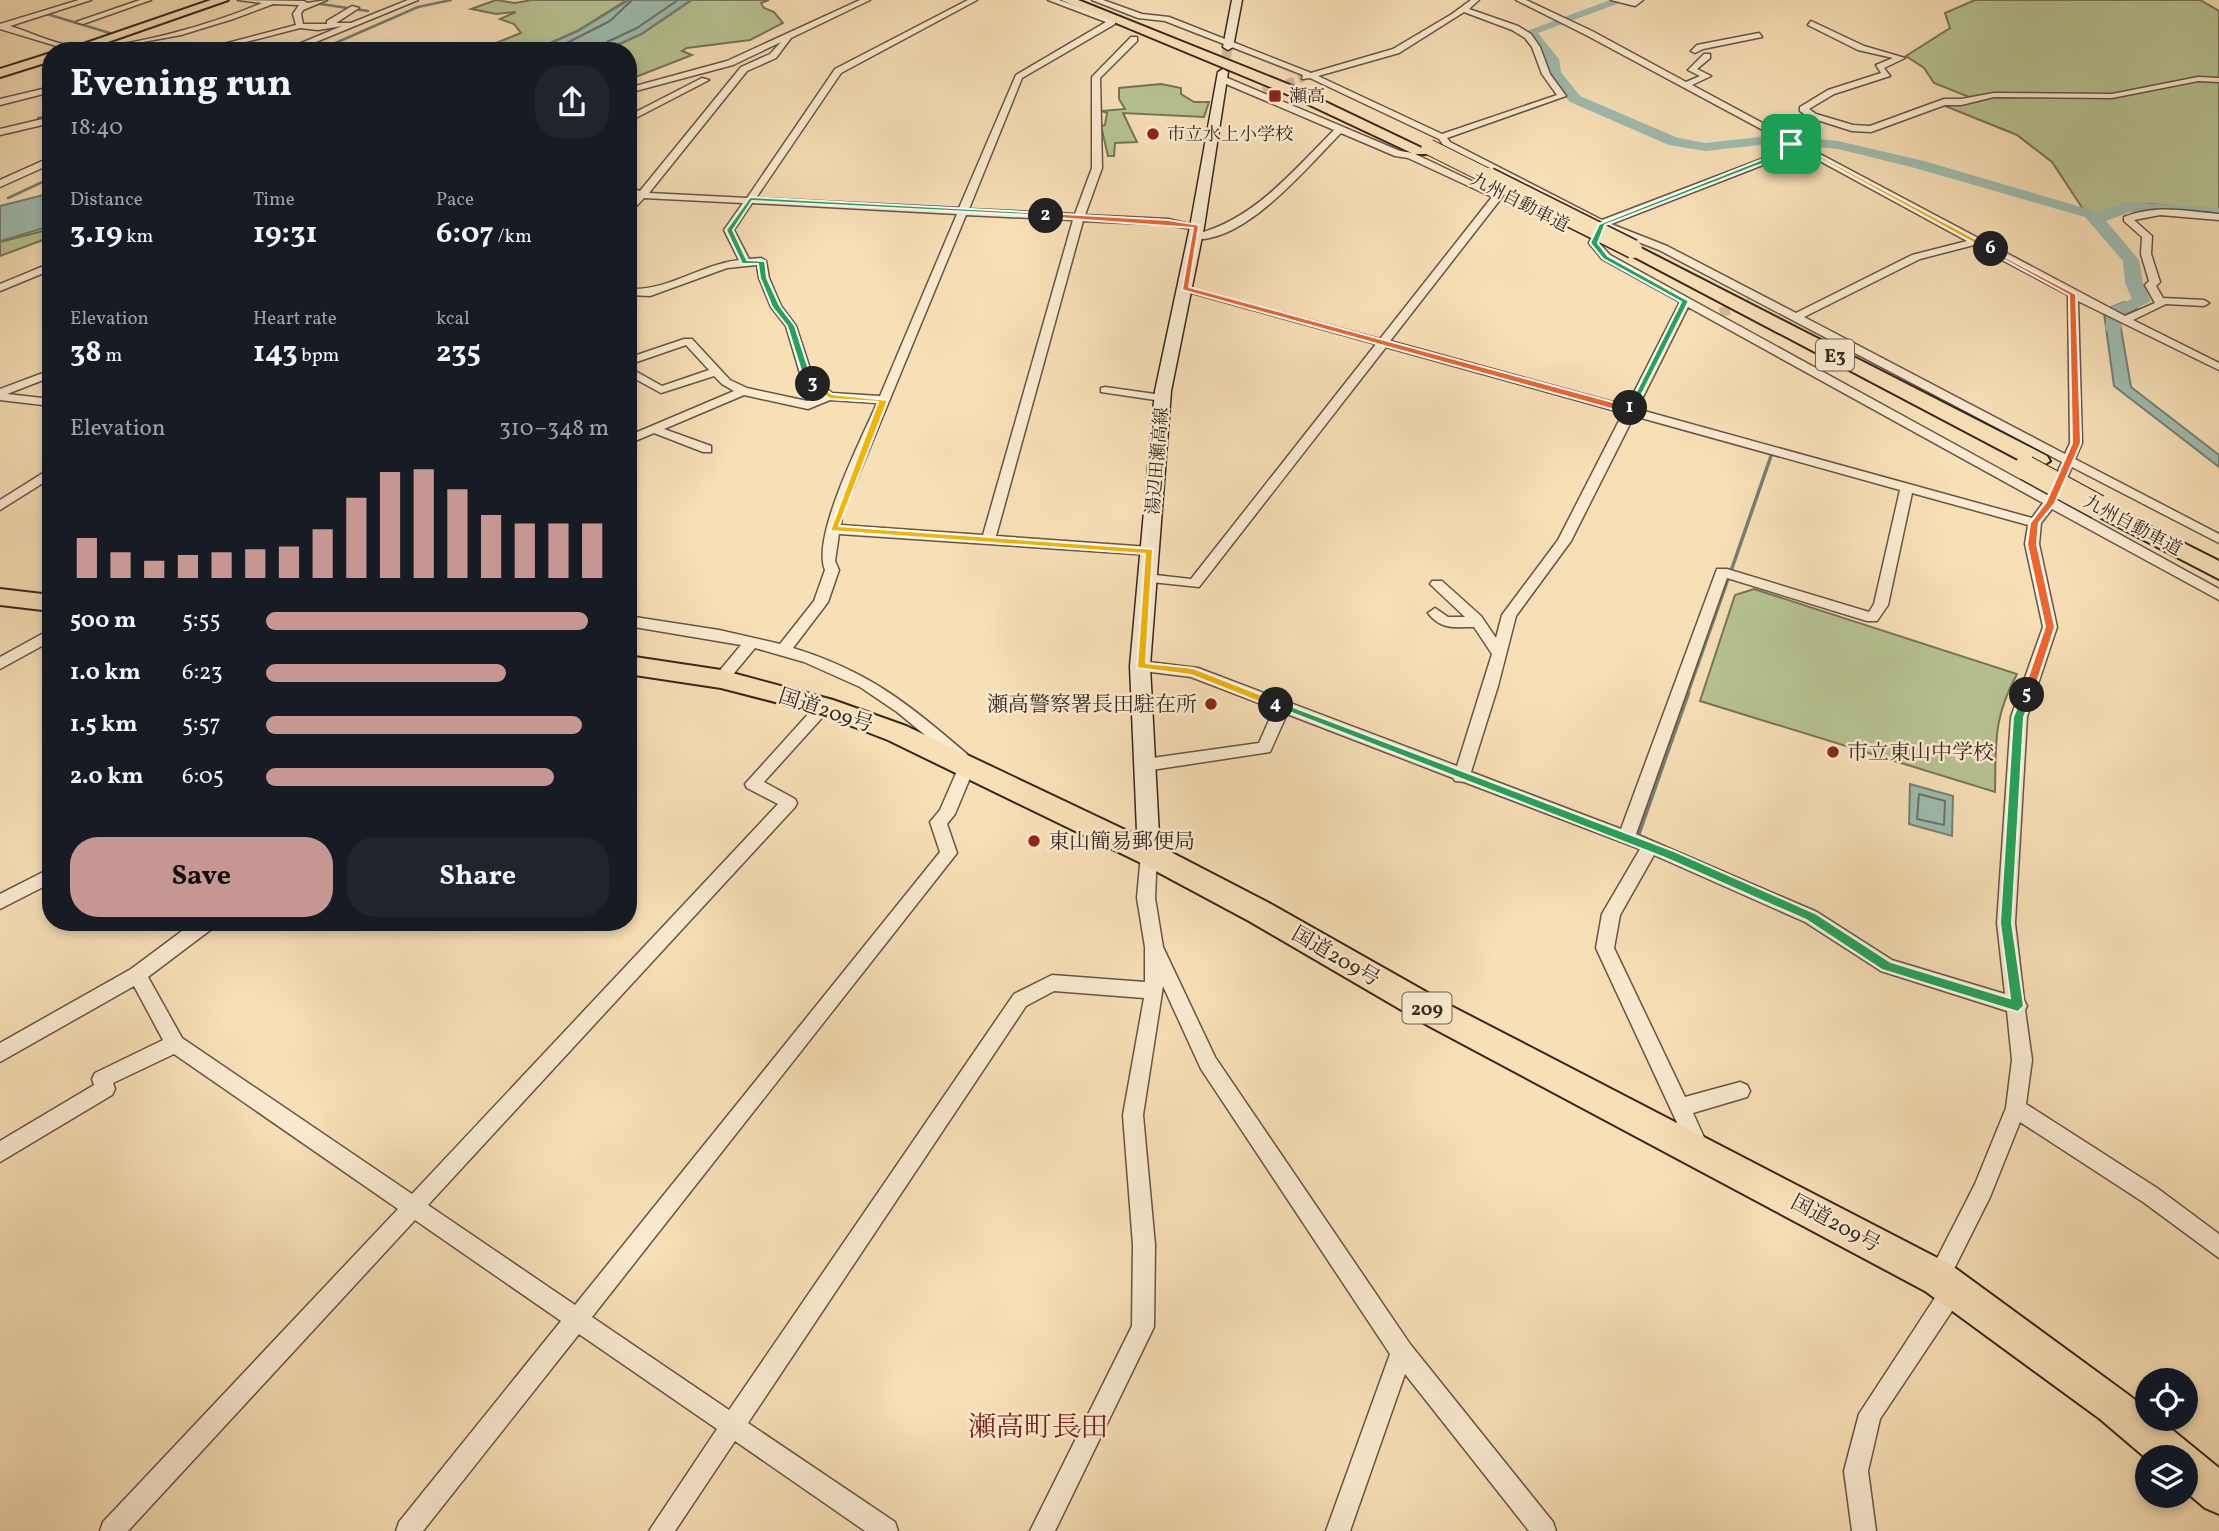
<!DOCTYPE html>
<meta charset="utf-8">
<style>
body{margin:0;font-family:Vollkorn,"Noto Serif JP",serif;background:#20242c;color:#f1f3f6;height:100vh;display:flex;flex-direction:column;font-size:26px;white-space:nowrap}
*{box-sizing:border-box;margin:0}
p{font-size:23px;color:#9ea1a6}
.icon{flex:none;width:38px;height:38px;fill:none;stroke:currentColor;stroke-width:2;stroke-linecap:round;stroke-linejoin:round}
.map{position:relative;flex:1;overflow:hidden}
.sheet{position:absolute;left:42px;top:42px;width:595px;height:889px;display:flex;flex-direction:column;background:#171b24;border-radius:28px;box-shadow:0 4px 10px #0003}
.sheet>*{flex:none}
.buttons{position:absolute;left:2135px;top:1368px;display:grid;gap:14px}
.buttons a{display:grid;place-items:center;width:63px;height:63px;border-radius:50%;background:#171b24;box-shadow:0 4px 10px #0003;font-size:35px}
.pin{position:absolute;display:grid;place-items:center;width:60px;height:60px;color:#fff;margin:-30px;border-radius:14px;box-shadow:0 4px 10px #0006}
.km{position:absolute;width:35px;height:35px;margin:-18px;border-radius:50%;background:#222;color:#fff;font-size:19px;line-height:35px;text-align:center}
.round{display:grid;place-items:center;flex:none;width:74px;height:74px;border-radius:28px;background:#20242c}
.overview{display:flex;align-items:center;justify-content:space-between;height:119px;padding:0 28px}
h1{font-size:38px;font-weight:700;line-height:52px}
.metrics{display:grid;grid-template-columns:repeat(3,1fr);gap:10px;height:119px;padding:7px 28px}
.metrics div{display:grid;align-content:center}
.metrics b{font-size:30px;font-weight:700}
.metrics small{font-size:19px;font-weight:400}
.metrics p{font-size:19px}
.chart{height:196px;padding:14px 28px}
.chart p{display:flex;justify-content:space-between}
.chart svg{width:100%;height:126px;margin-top:7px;stroke:#c59692;stroke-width:6}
.cta{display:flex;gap:14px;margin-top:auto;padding:14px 28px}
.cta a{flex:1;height:80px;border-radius:28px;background:#c59692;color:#111;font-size:28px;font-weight:700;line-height:80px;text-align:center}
.cta a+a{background:#20242c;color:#f1f3f6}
ul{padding:0 28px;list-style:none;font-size:23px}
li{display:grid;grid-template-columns:112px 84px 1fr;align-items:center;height:52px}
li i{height:18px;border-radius:9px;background:#c59692}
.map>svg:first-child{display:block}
.green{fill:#b7c392;stroke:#777458;stroke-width:2}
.water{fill:#9dbcaf;stroke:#748075;stroke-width:2}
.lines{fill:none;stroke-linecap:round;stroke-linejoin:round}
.shore{stroke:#6a7167;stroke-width:2}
.stream-far2{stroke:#748075;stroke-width:2.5}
.stream-far1{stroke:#748075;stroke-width:3.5}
.stream{stroke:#748075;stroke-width:4.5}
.river{fill:#9dbcaf;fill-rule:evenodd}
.minor-tunnel-far1{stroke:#d1ba98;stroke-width:8;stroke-dasharray:8 4.5;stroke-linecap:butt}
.minor-tunnel{stroke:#d1ba98;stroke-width:10;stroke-dasharray:10 5;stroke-linecap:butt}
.secondary-tunnel{stroke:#d1ba98;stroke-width:10;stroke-dasharray:10 5;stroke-linecap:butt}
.minor-casing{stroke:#675445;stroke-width:3}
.secondary-casing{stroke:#37261f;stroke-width:3}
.primary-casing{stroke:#37261f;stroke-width:4}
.trunk-casing{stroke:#37261f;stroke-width:4}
.motorway-casing{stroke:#37261f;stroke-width:4}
.minor{fill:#faead0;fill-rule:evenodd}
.secondary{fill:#faead0;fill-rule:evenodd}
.primary{fill:#f7dfb6;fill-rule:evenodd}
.trunk{fill:#f7dfb6;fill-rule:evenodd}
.motorway{fill:#f7dfb6;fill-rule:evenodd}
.motorway-bridge-far2-casing{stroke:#37261f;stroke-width:17;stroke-linecap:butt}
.motorway-bridge-far1-casing{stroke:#37261f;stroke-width:21;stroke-linecap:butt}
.motorway-bridge-casing{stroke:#37261f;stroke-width:26;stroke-linecap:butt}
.motorway-bridge-far2{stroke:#f7dfb6;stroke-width:15}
.motorway-bridge-far1{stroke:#f7dfb6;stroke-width:18}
.motorway-bridge{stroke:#f7dfb6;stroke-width:24}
.split-1{fill:#22a559;stroke:#fff;stroke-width:2}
.split-2{fill:#f0652b;stroke:#fff;stroke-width:2}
.split-3{fill:#22a559;stroke:#fff;stroke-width:2}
.split-4{fill:#f5b400;stroke:#fff;stroke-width:2}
.split-5{fill:#22a559;stroke:#fff;stroke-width:2}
.split-6{fill:#f0652b;stroke:#fff;stroke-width:2}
.split-7{fill:#f5b400;stroke:#fff;stroke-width:2}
.poi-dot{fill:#8f2418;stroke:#faead0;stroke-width:2.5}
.labels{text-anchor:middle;stroke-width:5;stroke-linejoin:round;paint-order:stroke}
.far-poi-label{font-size:18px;fill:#37261f;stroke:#faead0;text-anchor:start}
.far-street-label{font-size:18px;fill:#37261f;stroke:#faead0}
.shield{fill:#faead0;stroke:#726154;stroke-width:2}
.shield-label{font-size:19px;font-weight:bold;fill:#37261f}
.poi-label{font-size:21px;fill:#37261f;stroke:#faead0;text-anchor:start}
.street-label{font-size:21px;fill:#37261f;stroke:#faead0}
.near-quarter-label{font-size:28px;fill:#7a1f14;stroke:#faead0}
</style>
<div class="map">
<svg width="2219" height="1531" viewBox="0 0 2219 1531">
<rect width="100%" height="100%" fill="#f7dfb6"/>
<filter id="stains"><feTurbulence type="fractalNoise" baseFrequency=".00286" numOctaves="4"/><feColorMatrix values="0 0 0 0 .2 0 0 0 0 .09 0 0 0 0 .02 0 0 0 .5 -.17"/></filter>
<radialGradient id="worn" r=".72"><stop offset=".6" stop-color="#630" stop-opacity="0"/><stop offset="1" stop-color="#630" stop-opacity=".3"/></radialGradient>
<path class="green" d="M496,0l19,3 17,-3h95l-50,31 -45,20h-56l45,-18 -7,-9 -14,-5 16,-7 -20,2 -25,-5z
M692,0h77l-8,3 3,5 10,4 9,11 -33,17 -63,8 -5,3 10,4 -64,25v-29h-23l37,-17z
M1975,0h225l19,11v200l-69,-7h-25l-26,10 -16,-5 -31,-47 -35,-27 -72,-29 21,-3 6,-5 -38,-15 -10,-15 -18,-12 44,-28 -5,-15z
M1161,84l20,4v6l13,8h15l-5,15 -81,-4 14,29 -22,1 -1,13h-6l-7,-30 4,-1 2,-12 -5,-2 23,-2 -6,-10v-11z
M51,229v8l-51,19v-14z
M1754,589l263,85c-24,44 -21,69 -22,118l-295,-91 35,-106z"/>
<path class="water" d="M629,0h62l-50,34 -38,17h-70l45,-20z
M51,193v33l-51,15v-35z
M2124,302l14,7 -14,5 -4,9 11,64 88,68v12l-105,-81 -10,-73 5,-5z
M1910,784l43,12 -1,40 -43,-12z"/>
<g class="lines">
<path class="shore" d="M551,51l59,-30 22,-21
M603,51l4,-9 30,-14 41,-28
M1919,794l26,7 -1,24 -27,-6z"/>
<path class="stream-far2" d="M314,3l54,8
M47,14l66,20
M317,51l101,-44 33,-7
M38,118l13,-2
M8,198l43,-20"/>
<path class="stream-far1" d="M1731,571l40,-115
M1687,695l41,-116"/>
<path class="stream" d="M1638,835l50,-142"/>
<path class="river" d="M1610,0h18l-90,33 21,26 2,13 19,24 98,42 27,5 73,-8 60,6 86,20 174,51 30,-10 91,6v10l-89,-6 -24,9 33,39 4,23 8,18 -28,14 -3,18h-12l-3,-4 3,-21 24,-9 -7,-16 -2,-22 -38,-44 -170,-49 -77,-19 -60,-6 -73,8 -36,-6 -99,-43 -23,-29 -2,-14 -21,-27z"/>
<path class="minor-tunnel-far1" d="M1263,91l42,-14"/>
<path class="minor-tunnel" d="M1720,313l30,-10"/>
<path class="secondary-tunnel" d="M1223,72l5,-25"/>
<defs>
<path id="minor" d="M79,0h12l-81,26c20,6 42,17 62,20 47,7 146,-24 190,-43l-24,-3 66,1 3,2 20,-3 -24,10 -2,4 2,10h24v-3l25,-15 7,2 -23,15h15l57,-23h10l-124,51h-12l60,-25 -24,4 -18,-2 -89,23h-14l99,-26 -3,-11 6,-9 -26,-1 -40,15 -52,16 -82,15 -26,1 -73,-22v-5z
M140,0h11l-68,24 -7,-2z
M860,0h10l-79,38 -15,20 -29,13 -98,122 98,5 88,-129 133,-69h9l-136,73 -85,125 203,10 57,-133 90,-53 -58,-22h11l56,20v4l-93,54 -53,131 106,5 17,-46v-91l39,-40h6v4l-37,37 2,90 -17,47 83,4 34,8 -5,3 -29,-5 -85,-4 -87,315 154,11 7,4 -7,4 -311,-21 -4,27 4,9 -11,32 -35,46c77,24 114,55 174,106l1,6 7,6 -20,48 -8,10 10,29 -365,464 137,93 285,-416 38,-19 93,7v-35l-8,-49 4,-44 2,-5h12l2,5 -2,44 8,49 52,110 195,287 143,178 3,9h-27l-124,-157 -55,157h-24l64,-177 -189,-285 -38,-83 -20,129 12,130 -1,82 -99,204h-25l102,-205 1,-81 -10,-130 21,-117 -90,-7 -28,15 -278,417 147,99 3,9h-33l-130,-90 -60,90h-26l68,-102 -138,-95 -156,197h-27l3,-9 162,-201 -146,-101 -287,311h-28l3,-9 295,-313 -224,-155 -61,29 2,6 -3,6 -112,67v-21l94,-56 -2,-6 3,-6 68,-33 -29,-54 -134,76v-19l131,-74 63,-47h44l-3,5 -6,2 -16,-1 -65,49 34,61 230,156 366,-390 -31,-16 -2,-4 74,-82h10l3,4 -3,4 -65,72 31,17 2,4 -2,4 -367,398 147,100 365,-453 -10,-30 10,-12 20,-46 -63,-52 -37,-25 -56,-25 -49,-14 -29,35h-10l-2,-4 2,-4 25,-30 -113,-19v-10l91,14 61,14 34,-43 11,-31c-14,-33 37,-132 52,-167l-47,-3 -22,9 -64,-14 -80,34 47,17v6h-8l-49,-19 -26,11v-8l106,-45 -12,-7 -8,-8 -53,17 -33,-18v-8l34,19 47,-16 -23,-25 -58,20v-7l56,-19h8l38,41 17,8 60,13 14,-6 -19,-15 -16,-54 -15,-19 -12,-29 -2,-13 -30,3 -77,28 -22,-1v-6c41,2 71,-24 111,-29l-15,-30 19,-27 -99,-5 -16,17v-9l8,-10 -8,-3v-6l12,4 101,-124 29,-13 11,-12 -48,23 -105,28v-5l99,-27zM752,203l205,11 -77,182 -48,-3 -19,-15 -17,-52 -15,-20 -12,-28 -3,-17 -5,-3 -12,1 -15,-29zM966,215l107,5 -90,315 -142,-10 1,-10z
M1092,0h11l39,14 27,3 142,56 82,-24 59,-35 19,-14h8l-10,9 49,17 13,8 9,13 10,27 16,22 -119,42 3,4 152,78 165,-63 20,-14 -201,-108 -70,-35h10l66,31 94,51 14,-6 -12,-6 16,-16h6v4l-13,11 14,7 -19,9 89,48 26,-17 -7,-5v-4l28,-17 53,-17 -5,-8 17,-7 -35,-8 -50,-25 3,-4 53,25 41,12 -21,10 6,8 -56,18 -25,15 7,5 37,11 17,1 74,-27h17l33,-6 118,1 86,-17 21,1v4l-21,-1 -86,17 -118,-1 -33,8h-16l-74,27 -19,-1 -38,-12 -26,18 337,179 30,-13 -10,-18 4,-4 -8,-27 1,-17 -18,-16v-4c31,-13 63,-6 95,-3v6l-59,-5 -26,5 18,16 -1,18 9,28 -4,4 7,12 41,2 5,3 -5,3 -38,-2 -33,16 86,43v7l-141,-69 4,142 -7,16 144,75v9l-147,-76 -15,33 162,89v11l-167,-91 -11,14 -2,21 18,83 -30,90 -12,206 9,77 3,6 -2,4 7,50 -6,44 131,84 62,46v24l-76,-56 -123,-80 -30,75 -41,82 5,-2 8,3 3,8 -3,8 -82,123 -12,52 8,60h-24l-8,-60 15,-57 83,-127 -4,2 -8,-3 -3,-8 48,-94 31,-76 6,-48 -5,-49 -126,-40 -76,-49 -151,-67 -34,60 -6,33 71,149 55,-15 7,3 3,6 -3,6 -54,16 15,33 -3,7 -7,3 -7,-3 -95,-205 6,-34 38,-65 -176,-67 -9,-1 -2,-3 -166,-64 -17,38 -125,19 -8,-6 8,-6 114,-16 15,-34 -83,-32 -56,-7 -2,-4 2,-4 5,-1 58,7 259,98 35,-112 -18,-27c-20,0 -33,3 -46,-14l7,-5 13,9h17l-35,-33 2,-3h10l39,35 15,22 6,-23 56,-75 65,-127 -237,-66 -187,240 -57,-6 -2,-3 2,-3 5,-1 44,5 185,-235 -195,-54v-4l199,53 112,-142 -84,-39 -13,-2 -54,-23c-34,34 -97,112 -149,106v-4c60,-13 100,-63 142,-105l-115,-49v-4h6l175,74 13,2 90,43 -113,145 237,65 53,-104 -78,-43 -13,-16 8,-18 -153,-79 -5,-7 -129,-61 -8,1 1,-4 -138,-54 -27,-3zM1464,12l48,18 13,8 7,9 10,27 15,21 -115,39 -124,-58 81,-23zM1794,147l173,94 -55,14 -116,58 -129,-67 -56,-22 162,-63zM1605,229l54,21 403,212 -15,33 -437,-240 -11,-12zM1974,245l94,50 2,148 -5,11 -261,-137 116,-58zM1688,307l355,196 -11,15 -395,-109zM1634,416l266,74 -26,114 -5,8 -142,-43h-10l-96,260 -150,-57 27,-86 18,-70 55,-75zM1912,493l116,32 -3,19 18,83 -32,90 -14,206 8,71 -113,-34 -75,-48 -181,-78 91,-256 140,43h10l11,-16z
M1611,0h32l-8,6z
M1759,33l3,4 -59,12 -8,4 -4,-2 6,-6z
M702,78l7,2 -81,42v-6z
M51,87v5l-51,13v-6z
M51,117v6l-51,12v-6z
M51,157v7l-51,23v-7z
M51,263v7l-51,21v-7z
M51,370v7l-44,17 44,5v7l-51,-6v-11z
M1105,387l57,8 6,3 -6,3 -61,-9v-4z
M51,468v10l-51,32v-10z
M51,629v12l-51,28v-12z
M51,868v15l-51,26v-15z"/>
<path id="secondary" d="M1232,0h10l-9,47 -5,3 -5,-3z
M1223,69l5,3 -24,155 -33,164 -21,275 10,188 -3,6 -8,3 -8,-3 -3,-6 -8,-188 25,-275 35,-164 28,-155z"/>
<path id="primary" d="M211,0h17l-146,51h-19z
M51,53v8l-51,16v-8z"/>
<path id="trunk" d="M0,589l51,6v16l-51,-6z
M628,656l93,14 112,30 73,26 253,120 110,57 182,103 500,259 175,128 21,16v10h12l60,49v46l-14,-6 -19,-16v-34l-39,1 -47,-40 -175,-128 -496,-265 -180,-105 -110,-59 -251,-122 -70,-27 -97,-25 -93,-14z"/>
<path id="motorway" d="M1061,0h17l212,85 138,66 -2,3h-12l-134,-63z
M1633,244l414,212 3,5 -11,7 -8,-2 -404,-213 -3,-4z
M2098,500l121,61v18l-129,-67 -3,-5 3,-5z"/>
</defs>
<use href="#minor" class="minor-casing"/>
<use href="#secondary" class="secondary-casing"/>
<use href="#primary" class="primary-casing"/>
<use href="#trunk" class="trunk-casing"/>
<use href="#motorway" class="motorway-casing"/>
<use href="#minor" class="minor"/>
<use href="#secondary" class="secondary"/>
<use href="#primary" class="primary"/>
<use href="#trunk" class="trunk"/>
<use href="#motorway" class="motorway"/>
<defs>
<path id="motorway-bridge-far2" d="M1429,147l64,32"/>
<path id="motorway-bridge-far1" d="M1489,177l144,72"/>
<path id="motorway-bridge" d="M2026,468l72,39"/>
</defs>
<use href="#motorway-bridge-far2" class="motorway-bridge-far2-casing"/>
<use href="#motorway-bridge-far1" class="motorway-bridge-far1-casing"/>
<use href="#motorway-bridge" class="motorway-bridge-casing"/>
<use href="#motorway-bridge-far2" class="motorway-bridge-far2"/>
<use href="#motorway-bridge-far1" class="motorway-bridge-far1"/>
<use href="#motorway-bridge" class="motorway-bridge"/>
</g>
<path class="split-1" d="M1789,142l6,2 -23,16 -167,65 -7,18 10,13 81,45 -54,107 -8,2 54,-108 -78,-43 -13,-16 9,-19 169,-67z"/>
<path class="split-2" d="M1046,213l122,7 31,5 -10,62 446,121 -3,5h-6l-444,-123 11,-62 -149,-11z"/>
<path class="split-3" d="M750,197l296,16 4,3 -298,-15 -19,29 14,30 18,1 2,17 13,28 15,20 17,53 5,5 -4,2 -9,-6 -17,-54 -15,-19 -12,-29 -2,-14h-16l-16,-34z"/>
<path class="split-4" d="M810,382h6l16,12 56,6 -49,126 314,23 -7,114 47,5 87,34v5h-8l-81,-32 -54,-7 8,-114 -315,-23 48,-129 -48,-3 -20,-14z"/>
<path class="split-5" d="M2027,691l6,4 -9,22 -12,206 12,83 -6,6 -136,-42 -76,-50 -141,-62 -394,-153 9,-3 394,149 141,62 76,49 119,36 -10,-75 13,-206 9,-22z"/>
<path class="split-6" d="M1988,248l88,46 5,149 -26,60 -16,20 -2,21 18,83 -22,68 -6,4 -5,-4 23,-68 -18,-83 3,-21 16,-21 26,-59 -3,-148 -81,-44z"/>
<path class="split-7" d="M1789,142h5l201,107 -7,2z"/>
<g class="poi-dot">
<rect x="1268" y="89" width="14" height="14" rx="3.5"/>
<circle cx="1153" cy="134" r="7"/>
<circle cx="1211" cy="704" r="7"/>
<circle cx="1833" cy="752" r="7"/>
<circle cx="1034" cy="841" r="7"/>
</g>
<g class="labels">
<g class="far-poi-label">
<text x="1289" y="102">瀬高</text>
<text x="1167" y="140">市立水上小学校</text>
</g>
<g class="far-street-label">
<text transform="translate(1520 202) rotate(27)" y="6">九州自動車道</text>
<text transform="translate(1157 461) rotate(-85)" y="6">湯辺田瀬高線</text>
<text transform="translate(2133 525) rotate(28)" y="6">九州自動車道</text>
</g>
<g class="shield">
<rect x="1816" y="339.5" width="38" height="31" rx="5"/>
<rect x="1402.5" y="992.5" width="49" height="31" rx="5"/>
</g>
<g class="shield-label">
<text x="1835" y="362">E3</text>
<text x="1427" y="1015">209</text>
</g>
<g class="poi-label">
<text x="1197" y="711" text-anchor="end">瀬高警察署長田駐在所</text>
<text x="1847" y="759">市立東山中学校</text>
<text x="1048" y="848">東山簡易郵便局</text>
</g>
<g class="street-label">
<text transform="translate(826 710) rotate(18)" y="7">国道209号</text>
<text transform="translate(1336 956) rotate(30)" y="7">国道209号</text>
<text transform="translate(1836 1223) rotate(28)" y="7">国道209号</text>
</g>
<g class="near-quarter-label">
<text x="1038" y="1436">瀬高町長田</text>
</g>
</g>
<rect width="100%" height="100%" filter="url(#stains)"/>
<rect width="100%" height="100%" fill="url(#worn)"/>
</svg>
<div class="buttons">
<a><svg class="icon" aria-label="locate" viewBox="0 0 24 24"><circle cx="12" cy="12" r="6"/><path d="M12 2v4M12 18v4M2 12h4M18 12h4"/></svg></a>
<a><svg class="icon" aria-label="layers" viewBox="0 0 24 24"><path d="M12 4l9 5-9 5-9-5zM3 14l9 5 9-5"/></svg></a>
</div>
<div class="pin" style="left:1791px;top:144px;background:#1e9e55"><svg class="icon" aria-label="arrive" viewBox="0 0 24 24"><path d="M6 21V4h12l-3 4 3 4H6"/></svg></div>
<b class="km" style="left:1630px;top:408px">1</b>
<b class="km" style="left:1046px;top:216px">2</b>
<b class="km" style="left:813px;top:384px">3</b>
<b class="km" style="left:1276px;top:705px">4</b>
<b class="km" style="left:2027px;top:695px">5</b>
<b class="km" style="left:1991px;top:249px">6</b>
<section class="sheet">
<div class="overview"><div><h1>Evening run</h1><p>18:40</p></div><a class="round"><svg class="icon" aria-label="share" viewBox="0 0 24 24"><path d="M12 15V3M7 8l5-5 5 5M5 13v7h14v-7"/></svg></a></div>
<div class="metrics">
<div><p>Distance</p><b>3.19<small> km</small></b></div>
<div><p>Time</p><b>19:31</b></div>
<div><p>Pace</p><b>6:07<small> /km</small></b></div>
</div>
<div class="metrics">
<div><p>Elevation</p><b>38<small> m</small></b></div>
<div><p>Heart rate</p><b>143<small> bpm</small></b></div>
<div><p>kcal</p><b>235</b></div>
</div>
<div class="chart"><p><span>Elevation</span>310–348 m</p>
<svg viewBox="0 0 160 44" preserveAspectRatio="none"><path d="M5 44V30M15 44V35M25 44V38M35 44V36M45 44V35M55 44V34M65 44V33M75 44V27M85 44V16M95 44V7M105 44V6M115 44V13M125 44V22M135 44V25M145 44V25M155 44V25"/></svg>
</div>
<ul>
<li><b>500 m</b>5:55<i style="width:94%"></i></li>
<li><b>1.0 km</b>6:23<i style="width:70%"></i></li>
<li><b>1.5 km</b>5:57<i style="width:92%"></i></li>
<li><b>2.0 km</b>6:05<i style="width:84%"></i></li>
</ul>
<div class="cta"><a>Save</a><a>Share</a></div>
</section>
</div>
